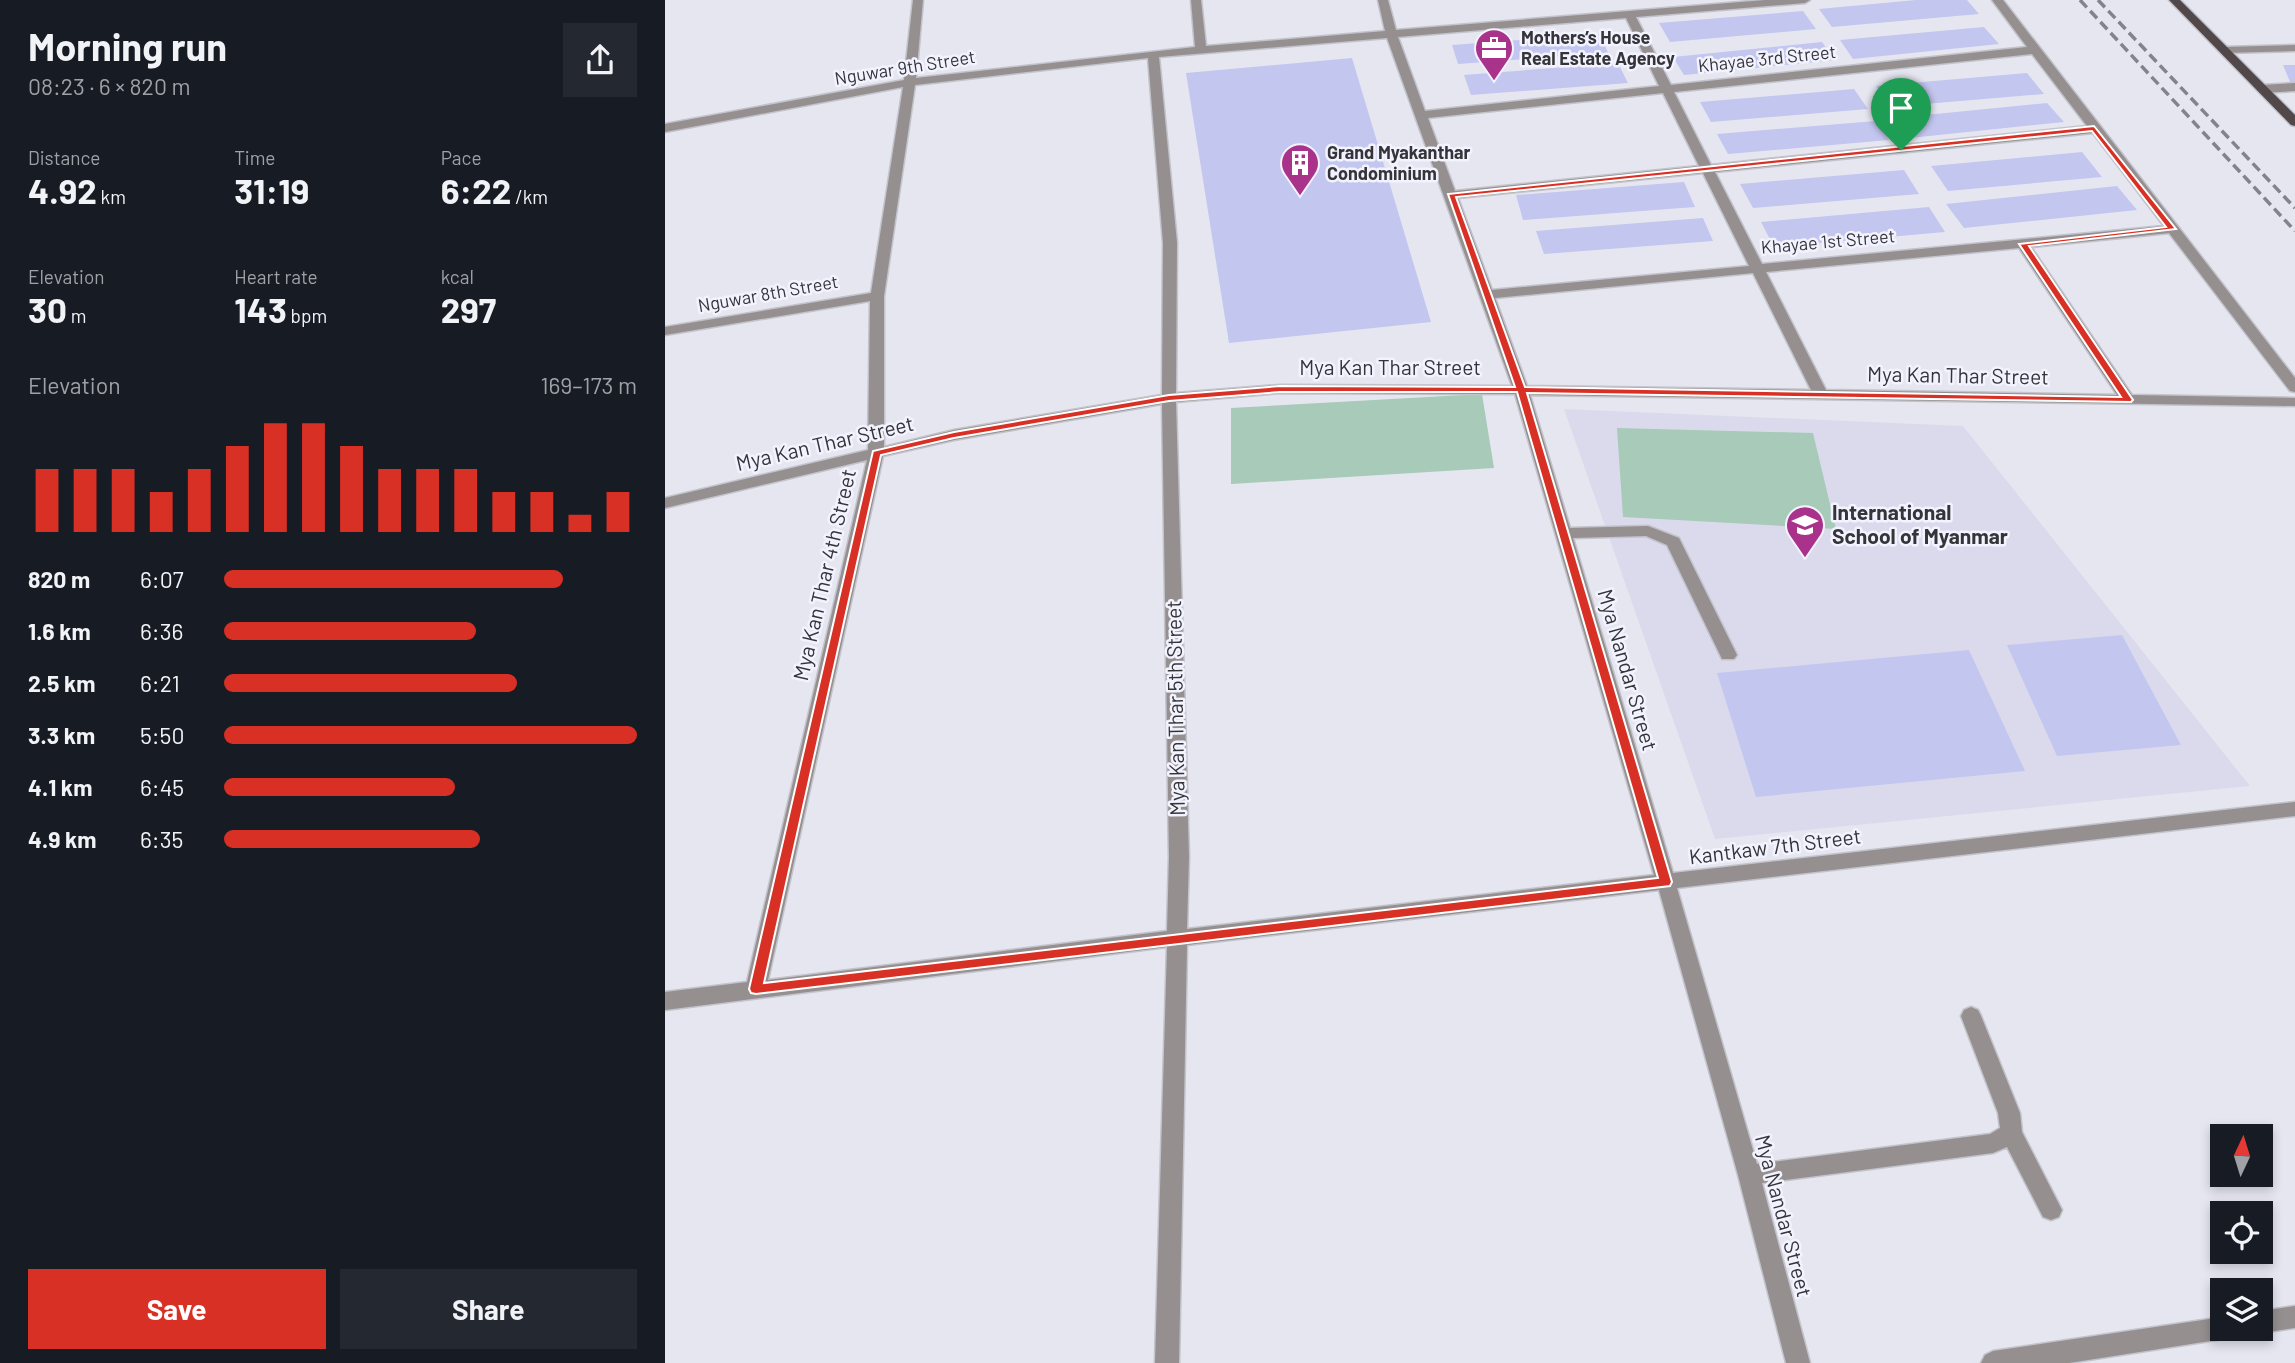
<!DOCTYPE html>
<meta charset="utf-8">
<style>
body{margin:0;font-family:Barlow,sans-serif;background:#242831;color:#f1f3f6;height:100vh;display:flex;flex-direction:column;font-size:26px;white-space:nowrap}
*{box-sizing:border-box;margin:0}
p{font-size:23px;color:#9ea1a6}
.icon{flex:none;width:38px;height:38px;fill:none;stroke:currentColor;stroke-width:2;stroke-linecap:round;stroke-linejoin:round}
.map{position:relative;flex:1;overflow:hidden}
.drawer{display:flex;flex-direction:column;background:#171b24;width:665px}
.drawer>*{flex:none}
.needle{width:46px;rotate:4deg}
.tools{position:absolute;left:1545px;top:1124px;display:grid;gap:14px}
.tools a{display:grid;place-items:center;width:63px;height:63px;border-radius:0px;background:#171b24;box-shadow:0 4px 10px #0003;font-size:35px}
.pin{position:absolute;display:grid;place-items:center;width:60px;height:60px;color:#fff;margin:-72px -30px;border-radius:50% 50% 50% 0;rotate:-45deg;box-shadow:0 0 7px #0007}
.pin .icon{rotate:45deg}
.round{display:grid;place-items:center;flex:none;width:74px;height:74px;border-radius:0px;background:#242831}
.summary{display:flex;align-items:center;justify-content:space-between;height:119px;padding:0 28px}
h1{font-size:38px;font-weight:700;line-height:52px}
.figures{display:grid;grid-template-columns:repeat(3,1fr);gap:10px;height:119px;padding:7px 28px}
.figures div{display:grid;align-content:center}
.figures b{font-size:35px;font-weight:700}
.figures small{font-size:19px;font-weight:400}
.figures p{font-size:19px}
.chart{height:196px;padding:14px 28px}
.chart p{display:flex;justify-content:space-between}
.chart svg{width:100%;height:126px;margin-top:7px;stroke:#d93025;stroke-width:6}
.cta{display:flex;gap:14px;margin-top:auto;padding:14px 28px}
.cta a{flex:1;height:80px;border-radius:0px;background:#d93025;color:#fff;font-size:28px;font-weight:700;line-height:80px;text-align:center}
.cta a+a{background:#242831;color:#f1f3f6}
ul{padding:0 28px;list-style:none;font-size:23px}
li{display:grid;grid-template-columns:112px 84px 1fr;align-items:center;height:52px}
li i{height:18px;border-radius:9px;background:#d93025}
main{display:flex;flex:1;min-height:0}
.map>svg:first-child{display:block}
.built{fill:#dbdaed}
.green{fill:#a7cbb8}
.building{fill:#c3c6ef}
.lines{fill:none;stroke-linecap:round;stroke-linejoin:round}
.minor-casing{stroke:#c3c3cc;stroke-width:3}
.major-casing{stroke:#c3c3cc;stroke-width:3}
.minor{fill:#958f8f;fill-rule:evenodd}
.major{fill:#524849;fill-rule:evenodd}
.rail{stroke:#83838b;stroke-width:3.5;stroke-dasharray:10 5;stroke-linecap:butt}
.route{fill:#d93025;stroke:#fff;stroke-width:2;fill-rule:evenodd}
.labels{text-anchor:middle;stroke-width:5;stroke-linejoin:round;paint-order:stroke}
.far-poi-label{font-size:18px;font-weight:bold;fill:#353539;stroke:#f3f3ff;text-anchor:start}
.far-street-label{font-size:18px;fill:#353539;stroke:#f3f3ff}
.street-label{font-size:21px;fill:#353539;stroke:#f3f3ff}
.poi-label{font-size:21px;font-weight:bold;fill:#353539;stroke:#f3f3ff;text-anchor:start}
</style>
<main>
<section class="drawer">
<div class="summary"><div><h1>Morning run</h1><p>08:23 · 6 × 820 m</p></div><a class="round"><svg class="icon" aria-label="share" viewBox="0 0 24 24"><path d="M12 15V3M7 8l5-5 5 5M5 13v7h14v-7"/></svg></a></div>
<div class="figures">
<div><p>Distance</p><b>4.92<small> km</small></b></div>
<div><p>Time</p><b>31:19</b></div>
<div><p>Pace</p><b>6:22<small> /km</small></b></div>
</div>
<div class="figures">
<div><p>Elevation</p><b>30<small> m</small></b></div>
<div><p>Heart rate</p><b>143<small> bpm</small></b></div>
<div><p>kcal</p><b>297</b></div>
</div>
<div class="chart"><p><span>Elevation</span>169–173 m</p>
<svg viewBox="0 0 160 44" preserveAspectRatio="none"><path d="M5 44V22M15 44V22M25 44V22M35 44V30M45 44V22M55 44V14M65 44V6M75 44V6M85 44V14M95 44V22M105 44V22M115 44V22M125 44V30M135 44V30M145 44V38M155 44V30"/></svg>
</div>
<ul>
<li><b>820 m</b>6:07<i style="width:82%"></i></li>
<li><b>1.6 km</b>6:36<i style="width:61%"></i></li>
<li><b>2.5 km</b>6:21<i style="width:71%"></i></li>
<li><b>3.3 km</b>5:50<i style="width:100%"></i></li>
<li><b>4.1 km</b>6:45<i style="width:56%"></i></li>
<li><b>4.9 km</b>6:35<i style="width:62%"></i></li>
</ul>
<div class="cta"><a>Save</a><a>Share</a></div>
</section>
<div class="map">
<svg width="1630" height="1363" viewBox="0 0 1630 1363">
<rect width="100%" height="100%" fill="#e6e6f1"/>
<path class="built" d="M899,409l399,17 287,360 -535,53z"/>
<path class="green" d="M817,394l12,74 -263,16v-76z
M952,428l196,5 23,96 -213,-12z"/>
<path class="building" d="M1251,0h51l12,14 -147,13 -13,-18z
M1138,11l13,18 -146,13 -11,-19z
M1319,27l15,17 -146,15 -13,-19z
M935,34l8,19 -150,11 -6,-19z
M1157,42l13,18 -151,15 -11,-18z
M687,58l79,264 -202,21 -43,-270z
M953,63l10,20 -157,12 -7,-20z
M1618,65h12v29z
M1362,73l17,21 -154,13 -14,-21z
M1189,89l14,20 -157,13 -11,-20z
M1382,103l17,19 -154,16 -15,-20z
M1211,121l13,19 -161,14 -11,-20z
M1417,152l20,25 -154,14 -17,-25z
M1239,170l15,24 -166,14 -13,-24z
M1019,182l11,25 -172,13 -7,-25z
M1452,186l20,24 -173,18 -18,-24z
M1264,207l16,25 -171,15 -13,-25z
M1038,218l10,23 -169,13 -8,-23z
M1457,635l59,110 -124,11 -50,-111z
M1304,650l56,121 -269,26 -39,-124z"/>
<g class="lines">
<defs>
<path id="minor" d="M248,0h10l-7,78 279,-31 -4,-47h10l5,46 179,-15 -7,-31h10l8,30 369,-30h45l-5,3 -169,14 35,68 356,-38 -35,-47h11l292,378v14l-5,-1 -121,-158 -138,14 101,148 163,3v8l-765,-11 40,133 78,-2 31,12 58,117 -3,4h-12l-55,-114 -21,-9 -73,2 100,335 622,-71v14l-618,72 80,276 233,-30 10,-6 -2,-15 -37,-97 3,-6 7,-3 7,3 3,6 39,97 2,19 40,78 -3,7 -8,3 -8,-3 -36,-70 -14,6 -231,30 48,180h-24l-48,-188 -79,-285 -472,55 -8,418h-24l12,-416 -502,63v-18l82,-10 120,-522 -202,48v-10l203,-48 2,-149 -205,34v-8l206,-34 32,-206 -238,45v-8l239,-44zM961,18l33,68 -234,25 -27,-74zM722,38l125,348 -232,-1 -104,8 1,-150 -18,-186zM1367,54l55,72 -376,39 -37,-73zM483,58l15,185 -1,152 -208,35 -70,17v-151l31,-211zM998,93l36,73 -244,25 -27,-73zM1428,133l71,93 -402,38 -47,-92zM1038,173l46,93 -257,24 -34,-92zM1354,248l98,147 -291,-5 -60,-118zM1088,273l58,117 -284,-4 -32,-88zM615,393l235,1 139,481 -467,54 2,-72 -13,-455zM497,404l7,453 -2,74 -399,49 115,-524 71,-16z
M1630,45v6l-70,2 -6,-3 6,-3z
M1630,83v8l-33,2 -6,-4 6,-4z
M1630,1306v22l-34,5 -8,-3 8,-2v-17z
M1558,1317v11h12l-4,8 -8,3 -154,24h-88l4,-8 8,-4z"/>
<path id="major" d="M1504,0h11l115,115v11l-4,-1z"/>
</defs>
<use href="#minor" class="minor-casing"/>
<use href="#major" class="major-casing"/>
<use href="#minor" class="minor"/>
<use href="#major" class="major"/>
<path class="rail" d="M1415,0l215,231
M1433,0l197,208"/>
</g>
<path class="route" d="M1429,126l82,103 -147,17 104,154 -2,2 -604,-9 145,489 -2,4 -914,108 -5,-1 -2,-4 124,-538 81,-19 215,-37 111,-9 235,1 -67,-193zM1427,131l74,96 -147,17 102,153 -596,-10 -69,-190zM615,392h237l141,486 -894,105 117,-528 73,-17 215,-37z"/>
<defs>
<symbol id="office-pin" viewBox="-11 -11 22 30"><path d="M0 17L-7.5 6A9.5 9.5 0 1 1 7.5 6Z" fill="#a9338b" stroke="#f3f3ff"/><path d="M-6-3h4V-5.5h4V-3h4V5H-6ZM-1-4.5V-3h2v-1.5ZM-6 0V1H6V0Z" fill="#fff"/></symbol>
<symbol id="building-pin" viewBox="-11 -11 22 30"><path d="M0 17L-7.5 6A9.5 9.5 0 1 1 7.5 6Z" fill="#a9338b" stroke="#f3f3ff"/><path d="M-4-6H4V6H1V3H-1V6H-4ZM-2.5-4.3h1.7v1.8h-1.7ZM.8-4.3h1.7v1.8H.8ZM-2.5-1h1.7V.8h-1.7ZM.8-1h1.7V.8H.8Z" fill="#fff"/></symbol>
<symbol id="school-pin" viewBox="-11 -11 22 30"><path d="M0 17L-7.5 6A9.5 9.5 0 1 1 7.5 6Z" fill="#a9338b" stroke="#f3f3ff"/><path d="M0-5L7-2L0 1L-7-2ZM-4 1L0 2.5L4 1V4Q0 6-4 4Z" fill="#fff"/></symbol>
</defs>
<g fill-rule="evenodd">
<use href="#office-pin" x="807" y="26" width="44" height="60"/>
<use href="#building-pin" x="613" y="141" width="44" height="60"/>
<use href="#school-pin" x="1118" y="503" width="44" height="60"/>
</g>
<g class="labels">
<g class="far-poi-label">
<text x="856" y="44">Mothers’s House<tspan x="856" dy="21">Real Estate Agency</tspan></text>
<text x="662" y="159">Grand Myakanthar<tspan x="662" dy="21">Condominium</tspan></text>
</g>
<g class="far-street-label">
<text transform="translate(1102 59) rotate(-6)" y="6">Khayae 3rd Street</text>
<text transform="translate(240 68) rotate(-9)" y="6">Nguwar 9th Street</text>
<text transform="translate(1163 242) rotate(-5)" y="6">Khayae 1st Street</text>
<text transform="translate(103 294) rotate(-10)" y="6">Nguwar 8th Street</text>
</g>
<g class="street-label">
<text x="725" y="375">Mya Kan Thar Street</text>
<text transform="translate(1293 376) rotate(1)" y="7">Mya Kan Thar Street</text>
<text transform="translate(160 444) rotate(-13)" y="7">Mya Kan Thar Street</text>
<text transform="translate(160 575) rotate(-77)" y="7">Mya Kan Thar 4th Street</text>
<text transform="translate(962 670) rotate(74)" y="7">Mya Nandar Street</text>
<text transform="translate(511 708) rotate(-91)" y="7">Mya Kan Thar 5th Street</text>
<text transform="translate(1110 847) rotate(-7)" y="7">Kantkaw 7th Street</text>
<text transform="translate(1118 1216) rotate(75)" y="7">Mya Nandar Street</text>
</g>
<g class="poi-label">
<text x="1167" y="520">International<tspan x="1167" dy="24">School of Myanmar</tspan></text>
</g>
</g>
</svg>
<div class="tools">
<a><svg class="needle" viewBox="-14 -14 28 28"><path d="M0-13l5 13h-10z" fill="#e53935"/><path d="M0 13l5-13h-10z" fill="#9ea1a6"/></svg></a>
<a><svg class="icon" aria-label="locate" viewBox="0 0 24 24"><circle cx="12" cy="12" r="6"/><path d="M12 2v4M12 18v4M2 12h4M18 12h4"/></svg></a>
<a><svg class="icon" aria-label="layers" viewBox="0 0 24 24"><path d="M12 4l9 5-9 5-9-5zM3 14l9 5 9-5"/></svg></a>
</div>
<div class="pin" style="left:1236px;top:150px;background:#1e9e55"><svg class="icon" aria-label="arrive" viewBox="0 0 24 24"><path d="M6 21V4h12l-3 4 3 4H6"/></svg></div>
</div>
</main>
